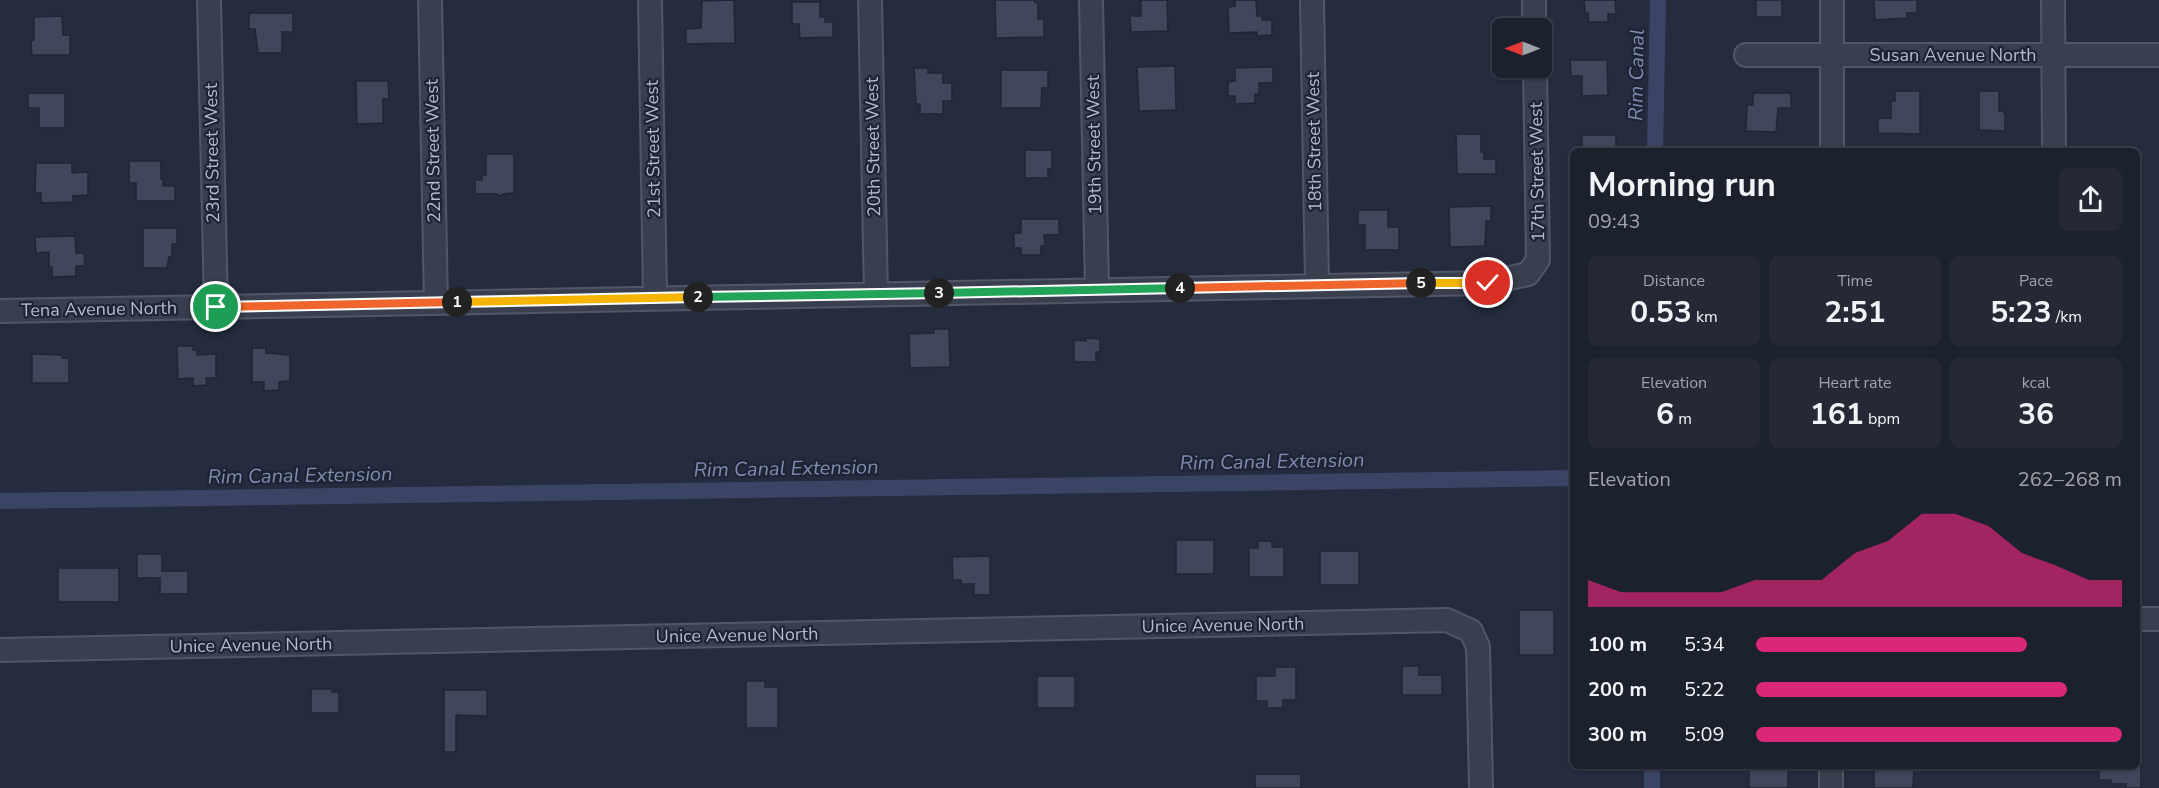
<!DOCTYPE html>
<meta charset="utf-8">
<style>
body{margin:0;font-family:"Nunito Sans",sans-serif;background:#252936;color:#f1f3f6;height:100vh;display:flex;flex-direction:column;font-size:22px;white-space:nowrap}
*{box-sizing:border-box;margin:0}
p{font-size:20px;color:#a0a3aa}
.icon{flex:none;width:33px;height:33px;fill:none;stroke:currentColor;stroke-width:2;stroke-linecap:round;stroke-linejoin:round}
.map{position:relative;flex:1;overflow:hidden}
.panel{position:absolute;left:1570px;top:148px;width:570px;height:621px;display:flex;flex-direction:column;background:#1c212e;border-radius:9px;box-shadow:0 2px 4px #0004,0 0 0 2px #3a3e4a}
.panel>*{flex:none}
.needle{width:39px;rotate:270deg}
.buttons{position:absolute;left:1492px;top:18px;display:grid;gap:12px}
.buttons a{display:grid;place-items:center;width:60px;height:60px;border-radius:9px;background:#1c212e;box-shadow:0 2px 4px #0004,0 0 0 2px #3a3e4a;font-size:30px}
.pin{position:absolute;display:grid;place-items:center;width:51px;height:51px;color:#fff;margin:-26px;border:3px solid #fff;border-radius:50%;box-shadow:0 2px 6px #0007}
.km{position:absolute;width:30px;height:30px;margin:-15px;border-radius:50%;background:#222;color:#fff;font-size:16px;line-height:30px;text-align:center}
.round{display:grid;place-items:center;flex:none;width:63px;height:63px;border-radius:9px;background:#252936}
.headline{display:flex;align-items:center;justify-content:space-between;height:102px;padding:0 18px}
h1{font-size:33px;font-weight:700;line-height:45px}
.figures{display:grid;grid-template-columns:repeat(3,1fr);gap:9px;height:102px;padding:6px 18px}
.figures div{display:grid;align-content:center;border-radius:9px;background:#252936;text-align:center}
.figures b{font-size:30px;font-weight:700}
.figures small{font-size:16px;font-weight:400}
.figures p{font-size:16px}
.chart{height:168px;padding:12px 18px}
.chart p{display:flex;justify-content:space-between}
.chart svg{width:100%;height:108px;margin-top:6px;fill:#db2777;opacity:.7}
ul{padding:0 18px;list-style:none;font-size:20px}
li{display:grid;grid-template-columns:96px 72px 1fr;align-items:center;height:45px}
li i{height:15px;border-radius:8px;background:#db2777}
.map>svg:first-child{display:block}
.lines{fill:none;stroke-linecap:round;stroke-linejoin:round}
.canal{stroke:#3a4565;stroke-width:16}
.building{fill:#40475b;stroke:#202635;stroke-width:1.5}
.minor-casing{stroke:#515766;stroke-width:26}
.minor{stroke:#393f4e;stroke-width:22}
.split-1-casing{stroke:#fff;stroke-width:12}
.split-2-casing{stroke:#fff;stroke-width:12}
.split-3-casing{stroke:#fff;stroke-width:12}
.split-4-casing{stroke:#fff;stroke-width:12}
.split-5-casing{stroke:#fff;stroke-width:12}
.split-6-casing{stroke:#fff;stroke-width:12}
.split-1{stroke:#f0652b;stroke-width:8}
.split-2{stroke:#f5b400;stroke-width:8}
.split-3{stroke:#22a559;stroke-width:8}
.split-4{stroke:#22a559;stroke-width:8}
.split-5{stroke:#f0652b;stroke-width:8}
.split-6{stroke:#f5b400;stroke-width:8}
.labels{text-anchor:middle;stroke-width:4.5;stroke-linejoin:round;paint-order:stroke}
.street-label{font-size:18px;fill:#b6bac9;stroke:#1e2433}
.water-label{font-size:20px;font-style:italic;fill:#7e8cb0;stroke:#1e2433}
</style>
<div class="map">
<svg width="2159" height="788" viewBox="0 0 2159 788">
<rect width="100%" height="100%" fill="#252c3e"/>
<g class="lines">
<path class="canal" d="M1655,152l3,-152
M0,501l1574,-23
M1652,766v22"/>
</g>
<path class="building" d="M734,0l1,43 -49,1v-15l15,-1 1,-27z
M995,0h38l5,4v15h6v18l-48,1z
M1141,0h26l1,31 -37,1 -1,-16h11z
M1235,0h21l1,16h5v4h10v15l-15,1v-4l-28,1 -1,-26 7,-1z
M1584,0h31l1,14h-8v8h-19l-1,-9h-3z
M1756,0h26v17h-26z
M1874,0h43v13h-10v5l-32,2z
M792,2h28v15h5v5h8v15l-33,1 -1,-14h-7z
M249,13h44v19h-11v21h-24l-3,-24h-6z
M62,16l1,19h7v20h-38l-1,-14 3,-1v-23z
M1570,60h37l1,35 -26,1v-20h-11z
M1175,66l1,44 -37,1 -2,-44z
M1273,67v16h-14v11h-4v9l-20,1v-8h-7v-14l7,-1v-13z
M914,68h14v5h15v10h9v18h-9v13h-23v-10h-4z
M1001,70h47v18h-6l-1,20h-40z
M356,81h32l1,18h-6v24l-26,1z
M1895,91h25v43l-42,-1v-15h13v-17h4z
M1979,91h20v20h4l2,4v16l-26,-1z
M28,93h37v35h-26v-20h-11z
M1753,93h38v15h-13l-2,24 -30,-1 1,-26h6z
M1456,134h25v18h3v7h12v15h-39z
M1582,135h34v17h-34z
M1025,150h27v19h-4v9h-23z
M486,154h28v39l-11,1 -3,2 -3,-2h-22v-14h7v-5h4z
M129,161h32v18h2v7h12v15h-39v-18h-7z
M36,163h36v10l16,-1v23l-15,1v6l-32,1v-10h-6z
M1491,206v15h-5l-1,25 -35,1 -1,-40z
M1358,210h30v17h11v23h-34v-25h-7z
M1021,219h38v16h-15l1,11h-4v9h-20v-7h-7v-15h7z
M143,228h34v16h-5v13h-3l-2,11h-24z
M75,236l1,17h8l1,13h-9v10l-24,1v-10h-3v-15l-13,1 -1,-16z
M934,329h15l1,38 -40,1 -1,-34 25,-1z
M1086,338l14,1v13h-4v10h-22v-22l12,1z
M177,346h16v4h4v5l19,-1v24h-10l1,7 -14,1v-8l-15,1z
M252,348h14v5l24,2v26l-11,1v8l-15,1v-9h-12z
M32,354l30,1v3h7v25h-37z
M1176,540h38v34h-38z
M1258,541h14v6h12v30h-35v-29h9z
M1320,551h39v34h-39z
M137,554h25v17h26v23h-28v-16h-23z
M990,556v39h-16v-11h-13v-4h-8l-1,-23z
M58,568h61v34h-61z
M1519,610h35v45h-35z
M1402,666h17v9h23v20h-40z
M1275,667h21v33h-13v8h-16v-7h-11v-25h19z
M1037,676h38v32h-38z
M746,681h19v6h13v41h-32z
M311,689h21v3h7v21h-28z
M444,690h43v26l-31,-1v37h-12z
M1749,766h39v22h-39z
M1874,766h40l-1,22h-39z
M2099,766h42v22h-15v-4h-15v-4h-12z
M1255,774h46v14h-46z"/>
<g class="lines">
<defs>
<path id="minor" d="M209,0l7,307
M430,0l6,303
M650,0l5,298
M870,0l6,294
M1091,0l6,289
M1312,0l5,285
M1534,0v28
M2053,0l1,152
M1746,55h413
M1832,152v-152
M0,311l1488,-28 40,-9 10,-14 -3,-192
M2138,619h21
M0,650l1447,-30 24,11 7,16 3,141
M1831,766v22"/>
</defs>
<use href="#minor" class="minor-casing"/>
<use href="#minor" class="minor"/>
</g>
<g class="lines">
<defs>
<path id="split-1" d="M216,307l241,-5"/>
<path id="split-2" d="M457,302l241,-5"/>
<path id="split-3" d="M698,297l241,-4"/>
<path id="split-4" d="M939,293l241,-5"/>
<path id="split-5" d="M1180,288l241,-5"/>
<path id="split-6" d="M1421,283h67"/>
</defs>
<use href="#split-1" class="split-1-casing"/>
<use href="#split-2" class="split-2-casing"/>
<use href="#split-3" class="split-3-casing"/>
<use href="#split-4" class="split-4-casing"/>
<use href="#split-5" class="split-5-casing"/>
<use href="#split-6" class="split-6-casing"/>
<use href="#split-1" class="split-1"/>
<use href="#split-2" class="split-2"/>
<use href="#split-3" class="split-3"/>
<use href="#split-4" class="split-4"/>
<use href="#split-5" class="split-5"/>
<use href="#split-6" class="split-6"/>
</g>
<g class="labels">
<g class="street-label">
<text x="1953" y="61">Susan Avenue North</text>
<text transform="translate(1314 142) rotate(-91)" y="6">18th Street West</text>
<text transform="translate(1094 145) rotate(-91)" y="6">19th Street West</text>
<text transform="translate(873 147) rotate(-91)" y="6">20th Street West</text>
<text transform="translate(653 149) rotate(-91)" y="6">21st Street West</text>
<text transform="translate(433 151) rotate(-91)" y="6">22nd Street West</text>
<text transform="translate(212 153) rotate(-91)" y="6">23rd Street West</text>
<text transform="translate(1537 172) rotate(-91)" y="6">17th Street West</text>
<text transform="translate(99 309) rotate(-1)" y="6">Tena Avenue North</text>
<text transform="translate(1223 625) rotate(-1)" y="6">Unice Avenue North</text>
<text transform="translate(737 635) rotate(-1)" y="6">Unice Avenue North</text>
<text transform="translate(251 645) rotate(-1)" y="6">Unice Avenue North</text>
</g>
<g class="water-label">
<text transform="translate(1636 75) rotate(-89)" y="7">Rim Canal</text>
<text transform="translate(1272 461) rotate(-1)" y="7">Rim Canal Extension</text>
<text transform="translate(786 468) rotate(-1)" y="7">Rim Canal Extension</text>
<text transform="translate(300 475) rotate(-1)" y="7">Rim Canal Extension</text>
</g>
</g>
</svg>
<div class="buttons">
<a><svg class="needle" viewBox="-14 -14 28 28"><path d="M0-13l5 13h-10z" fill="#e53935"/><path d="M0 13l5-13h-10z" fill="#a0a3aa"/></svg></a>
</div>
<div class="pin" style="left:216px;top:307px;background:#1e9e55"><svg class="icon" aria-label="arrive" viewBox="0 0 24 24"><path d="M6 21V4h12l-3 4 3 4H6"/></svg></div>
<div class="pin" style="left:1488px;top:283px;background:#d93025"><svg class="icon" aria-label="check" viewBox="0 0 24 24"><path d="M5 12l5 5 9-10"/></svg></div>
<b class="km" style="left:457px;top:302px">1</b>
<b class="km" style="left:698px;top:297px">2</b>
<b class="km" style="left:939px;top:293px">3</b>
<b class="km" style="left:1180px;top:288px">4</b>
<b class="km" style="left:1421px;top:283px">5</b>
<section class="panel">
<div class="headline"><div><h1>Morning run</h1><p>09:43</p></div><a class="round"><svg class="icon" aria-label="share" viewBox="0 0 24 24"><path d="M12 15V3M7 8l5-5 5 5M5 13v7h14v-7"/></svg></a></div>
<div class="figures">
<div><p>Distance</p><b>0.53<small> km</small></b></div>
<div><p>Time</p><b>2:51</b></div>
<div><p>Pace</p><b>5:23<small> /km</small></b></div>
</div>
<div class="figures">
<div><p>Elevation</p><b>6<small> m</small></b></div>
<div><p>Heart rate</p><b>161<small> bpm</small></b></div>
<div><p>kcal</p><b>36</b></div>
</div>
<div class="chart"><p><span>Elevation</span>262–268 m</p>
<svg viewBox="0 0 160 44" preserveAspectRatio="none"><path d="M0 44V33L10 38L20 38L30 38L40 38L50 33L60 33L70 33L80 22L90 17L100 6L110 6L120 11L130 22L140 27L150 33L160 33V44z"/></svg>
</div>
<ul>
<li><b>100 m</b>5:34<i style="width:74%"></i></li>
<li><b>200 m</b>5:22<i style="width:85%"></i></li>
<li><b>300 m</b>5:09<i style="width:100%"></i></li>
</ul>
</section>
</div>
